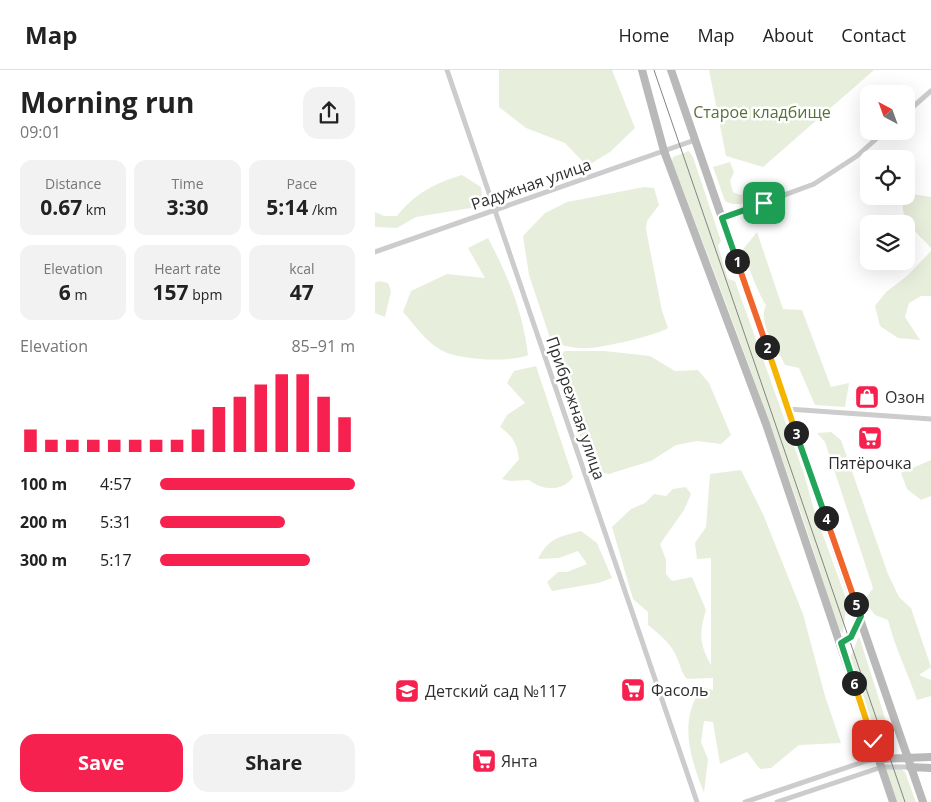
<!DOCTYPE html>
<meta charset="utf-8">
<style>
body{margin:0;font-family:"Open Sans",sans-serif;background:#f2f2f2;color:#222;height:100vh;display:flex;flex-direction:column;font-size:19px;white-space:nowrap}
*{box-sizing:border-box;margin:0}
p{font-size:16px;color:#767676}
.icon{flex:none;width:28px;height:28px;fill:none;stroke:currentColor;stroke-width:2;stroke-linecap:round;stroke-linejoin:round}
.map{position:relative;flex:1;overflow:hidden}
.panel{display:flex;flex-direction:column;background:#fff;width:375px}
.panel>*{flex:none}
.needle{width:32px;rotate:319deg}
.buttons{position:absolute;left:485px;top:15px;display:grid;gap:10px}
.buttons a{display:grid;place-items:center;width:55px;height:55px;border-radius:10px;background:#fff;box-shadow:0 5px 20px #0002;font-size:25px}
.pin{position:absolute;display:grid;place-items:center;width:42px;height:42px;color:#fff;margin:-21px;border-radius:10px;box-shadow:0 2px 8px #0006}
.km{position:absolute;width:25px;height:25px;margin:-12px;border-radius:50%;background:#222;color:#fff;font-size:14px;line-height:25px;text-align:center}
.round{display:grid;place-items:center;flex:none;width:52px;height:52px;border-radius:15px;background:#f2f2f2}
.overview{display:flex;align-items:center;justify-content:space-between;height:85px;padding:0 20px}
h1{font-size:28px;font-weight:700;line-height:38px}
.stats{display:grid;grid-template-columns:repeat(3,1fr);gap:8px;height:85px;padding:5px 20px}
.stats div{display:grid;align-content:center;border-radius:12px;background:#f2f2f2;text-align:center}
.stats b{font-size:21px;font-weight:700}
.stats small{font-size:14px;font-weight:400}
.stats p{font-size:14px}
.chart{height:140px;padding:10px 20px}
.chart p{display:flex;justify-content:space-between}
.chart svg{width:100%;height:90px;margin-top:5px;stroke:#f6214e;stroke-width:6}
.action{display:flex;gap:10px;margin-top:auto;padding:10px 20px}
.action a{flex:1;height:58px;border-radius:15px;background:#f6214e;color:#fff;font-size:20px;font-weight:700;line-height:58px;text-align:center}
.action a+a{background:#f2f2f2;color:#222}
ul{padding:0 20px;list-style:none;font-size:16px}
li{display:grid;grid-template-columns:80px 60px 1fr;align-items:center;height:38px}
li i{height:12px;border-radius:6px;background:#f6214e}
header{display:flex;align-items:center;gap:30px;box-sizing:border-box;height:70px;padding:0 25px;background:#fff;border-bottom:1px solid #e0e0e0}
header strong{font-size:24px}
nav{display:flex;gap:28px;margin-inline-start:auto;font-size:18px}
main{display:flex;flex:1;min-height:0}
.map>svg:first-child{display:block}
.green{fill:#e8eedc}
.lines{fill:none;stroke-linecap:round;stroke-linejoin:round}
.street{stroke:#ccc;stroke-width:5}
.secondary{stroke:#b9b9b9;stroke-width:8}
.tram{stroke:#848484;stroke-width:1}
.split-1-casing{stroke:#fff;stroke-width:10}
.split-2-casing{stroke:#fff;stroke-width:10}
.split-3-casing{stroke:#fff;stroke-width:10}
.split-4-casing{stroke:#fff;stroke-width:10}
.split-5-casing{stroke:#fff;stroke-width:10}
.split-6-casing{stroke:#fff;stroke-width:10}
.split-7-casing{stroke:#fff;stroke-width:10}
.split-1{stroke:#22a559;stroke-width:6}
.split-2{stroke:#f0652b;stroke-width:6}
.split-3{stroke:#f5b400;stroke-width:6}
.split-4{stroke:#22a559;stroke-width:6}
.split-5{stroke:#f0652b;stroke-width:6}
.split-6{stroke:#22a559;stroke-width:6}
.split-7{stroke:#f5b400;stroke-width:6}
.labels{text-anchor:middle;stroke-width:5;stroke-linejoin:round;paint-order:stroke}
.park-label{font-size:16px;fill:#597038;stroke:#fff}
.street-label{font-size:16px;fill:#2f2f2f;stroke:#fff}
.poi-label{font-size:16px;fill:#2f2f2f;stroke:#fff;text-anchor:start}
</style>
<header>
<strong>Map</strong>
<nav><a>Home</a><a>Map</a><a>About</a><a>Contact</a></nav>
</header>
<main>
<section class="panel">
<div class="overview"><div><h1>Morning run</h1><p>09:01</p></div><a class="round"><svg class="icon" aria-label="share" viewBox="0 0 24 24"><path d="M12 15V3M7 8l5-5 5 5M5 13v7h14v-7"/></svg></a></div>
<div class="stats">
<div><p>Distance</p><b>0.67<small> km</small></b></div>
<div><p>Time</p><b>3:30</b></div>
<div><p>Pace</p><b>5:14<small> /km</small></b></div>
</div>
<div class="stats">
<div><p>Elevation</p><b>6<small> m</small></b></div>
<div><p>Heart rate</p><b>157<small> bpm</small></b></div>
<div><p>kcal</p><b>47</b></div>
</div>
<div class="chart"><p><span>Elevation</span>85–91 m</p>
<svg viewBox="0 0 160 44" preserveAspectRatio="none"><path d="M5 44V33M15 44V38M25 44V38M35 44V38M45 44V38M55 44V38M65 44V38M75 44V38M85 44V33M95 44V22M105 44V17M115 44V11M125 44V6M135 44V6M145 44V17M155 44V27"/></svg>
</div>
<ul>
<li><b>100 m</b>4:57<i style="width:100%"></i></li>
<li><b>200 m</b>5:31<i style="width:64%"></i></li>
<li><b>300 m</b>5:17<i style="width:77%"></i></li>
</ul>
<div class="action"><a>Save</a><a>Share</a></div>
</section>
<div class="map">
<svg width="556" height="732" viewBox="0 0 556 732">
<rect width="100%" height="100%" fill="#fff"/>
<path class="green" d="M124,0h113l23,58 -25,24 -23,14 -22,-23 -39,-15 -27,-21z
M334,0h165l-111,97 -37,-11z
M314,81l4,6 28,84 -3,5 10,33 7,2 69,193 11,39 32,88 -4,32 -5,-4c-48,-159 -107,-313 -166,-468l1,-4z
M355,92l4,10 -4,9 3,11 7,3 11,-4 4,3c-4,10 -21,13 -30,7l-12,-34z
M87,105l19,12 2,19 -67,11 -19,11 -22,-1v-15l9,4h13c17,-22 38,-33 65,-41z
M269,117l10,1 5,17 -12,16 -1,8 16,82 6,17c-10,7 -67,20 -79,20 -14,1 -26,-2 -38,-7l-22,-66 -6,-39 22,-23 22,-11z
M531,123l25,4v51c-17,-20 -31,-23 -28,-52h3z
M382,162l26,77 19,1 29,77 18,-4 -4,24 -30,-2 -16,-37 -14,-3c-8,-17 -28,-41 -19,-60 -11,-17 -15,-36 -25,-53z
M113,168c20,38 35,74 40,117 -17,8 -70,5 -87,-5 -15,-8 -27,-26 -38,-38l8,-21 36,-17 38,4 -17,-30z
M556,181v45h-10l-12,7 -4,14 15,23 -22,-2 -18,-12 -5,-20 11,-14 21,-16z
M4,211l9,2 3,8 -6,26 -10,-4v-30z
M189,281h40l46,5 25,15 23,-1 11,13 22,52 -10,9 -24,-3 -21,4 -25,16 -42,13 -12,-2 -28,-60 -14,-45z
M161,296l37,111c-10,15 -30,14 -44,3l-19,1 -8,-2 17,-20c-2,-16 -6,-22 -19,-32l7,-12 18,-12 -18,-20 7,-12z
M456,362l10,8 47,134 11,23 12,11 20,59 -12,8 12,5v16l-14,4c-9,-27 -22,-52 -29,-80l-13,-5 -11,-14 9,-13 -48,-146 -8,-9z
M556,390v36l-10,4 -14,-11 -6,-16z
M366,400l22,44 40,100 22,82 16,47 -42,2 -28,23 -11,1 -13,-17 -27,12 -7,-42 -9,-1 -3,21 7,17 -4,34c-14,-36 -26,-72 -2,-106l11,3v-12l-26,1c-6,-7 -6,-12 -10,-21 -5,-14 -18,-24 -29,-33v-13l-15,-13 -21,-72 19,-18 14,-6 9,-9 12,2 7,-7 13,-2 5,7 -7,16 -24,34 6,16v14l6,7 20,-4 14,33c-7,24 -7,33 5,55v-107l-14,1 -2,-16 11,-16 4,-53z
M206,461l16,12 15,35 -14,5 -46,8 -5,-9 11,-10h9l20,-8 -9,-13 -19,7 -21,1c11,-21 20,-22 43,-28z
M484,566l33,104 -1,8 -12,3 -29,-93z
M524,697l6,5 11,30h-19l-12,-34z"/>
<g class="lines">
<path class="street" d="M72,0l250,732
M531,43l25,-22
M347,148l92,-34 43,-28 28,-25
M0,182l320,-112
M413,339l143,10
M370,732l121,-41 13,-2
M402,732l105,-35h28"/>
<path class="secondary" d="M267,0l22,81 102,273 127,378
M296,0l252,732
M465,573l11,-6 9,-21
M504,689l52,-2
M535,697l21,1"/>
<path class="tram" d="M279,0l251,732"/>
</g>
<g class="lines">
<defs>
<path id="split-1" d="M362,191l-15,-43 42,-15"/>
<path id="split-2" d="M362,191l30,86"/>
<path id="split-3" d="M392,277l29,86"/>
<path id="split-4" d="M421,363l30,85"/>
<path id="split-5" d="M451,448l30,86"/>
<path id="split-6" d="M479,613l-13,-40 10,-6 10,-21 -5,-12"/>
<path id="split-7" d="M479,613l19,58"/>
</defs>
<use href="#split-1" class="split-1-casing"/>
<use href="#split-2" class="split-2-casing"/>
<use href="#split-3" class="split-3-casing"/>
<use href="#split-4" class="split-4-casing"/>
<use href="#split-5" class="split-5-casing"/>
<use href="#split-6" class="split-6-casing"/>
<use href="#split-7" class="split-7-casing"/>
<use href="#split-1" class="split-1"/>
<use href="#split-2" class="split-2"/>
<use href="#split-3" class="split-3"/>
<use href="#split-4" class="split-4"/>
<use href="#split-5" class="split-5"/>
<use href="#split-6" class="split-6"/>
<use href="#split-7" class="split-7"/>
</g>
<defs>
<symbol id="shop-square" viewBox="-11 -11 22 22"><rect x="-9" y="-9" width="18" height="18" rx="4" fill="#f6214e" stroke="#fff"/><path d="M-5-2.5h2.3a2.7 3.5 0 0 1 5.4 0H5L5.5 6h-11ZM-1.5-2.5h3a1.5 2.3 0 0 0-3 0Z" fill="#fff"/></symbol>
<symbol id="supermarket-square" viewBox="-11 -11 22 22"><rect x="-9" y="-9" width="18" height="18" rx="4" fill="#f6214e" stroke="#fff"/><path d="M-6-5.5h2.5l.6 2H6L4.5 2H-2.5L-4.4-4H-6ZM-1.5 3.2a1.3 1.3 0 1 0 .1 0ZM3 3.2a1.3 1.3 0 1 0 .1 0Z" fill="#fff"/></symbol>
<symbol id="school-square" viewBox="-11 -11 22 22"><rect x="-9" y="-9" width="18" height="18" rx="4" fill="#f6214e" stroke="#fff"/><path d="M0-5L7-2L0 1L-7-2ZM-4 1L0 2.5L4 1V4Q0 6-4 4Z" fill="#fff"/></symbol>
</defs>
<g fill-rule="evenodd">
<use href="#shop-square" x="478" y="313" width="28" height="28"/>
<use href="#supermarket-square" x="481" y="354" width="28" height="28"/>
<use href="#supermarket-square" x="244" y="606" width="28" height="28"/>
<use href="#school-square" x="18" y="607" width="28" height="28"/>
<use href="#supermarket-square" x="95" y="677" width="28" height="28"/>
</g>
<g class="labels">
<g class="park-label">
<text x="387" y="48">Старое кладбище</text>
</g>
<g class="street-label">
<text transform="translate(156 114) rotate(-19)" y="6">Радужная улица</text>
<text transform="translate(201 338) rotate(71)" y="6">Прибрежная улица</text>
</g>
<g class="poi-label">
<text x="510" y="333">Озон</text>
<text x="495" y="399" text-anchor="middle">Пятёрочка</text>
<text x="276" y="626">Фасоль</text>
<text x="50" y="627">Детский сад №117</text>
<text x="126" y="697">Янта</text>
</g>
</g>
</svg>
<div class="buttons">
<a><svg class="needle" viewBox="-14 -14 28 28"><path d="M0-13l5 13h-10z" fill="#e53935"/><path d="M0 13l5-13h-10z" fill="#767676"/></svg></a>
<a><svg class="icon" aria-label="locate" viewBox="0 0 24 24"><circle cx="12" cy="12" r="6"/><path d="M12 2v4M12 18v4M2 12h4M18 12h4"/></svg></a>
<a><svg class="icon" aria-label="layers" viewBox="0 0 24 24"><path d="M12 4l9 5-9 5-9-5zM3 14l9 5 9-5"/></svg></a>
</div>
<div class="pin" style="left:389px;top:133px;background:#1e9e55"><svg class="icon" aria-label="arrive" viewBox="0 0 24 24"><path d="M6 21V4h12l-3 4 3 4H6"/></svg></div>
<div class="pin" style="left:498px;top:671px;background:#d93025"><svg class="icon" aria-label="check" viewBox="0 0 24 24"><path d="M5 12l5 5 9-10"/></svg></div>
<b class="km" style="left:362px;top:191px">1</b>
<b class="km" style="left:392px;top:277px">2</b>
<b class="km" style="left:421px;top:363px">3</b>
<b class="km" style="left:451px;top:448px">4</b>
<b class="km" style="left:481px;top:534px">5</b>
<b class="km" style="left:479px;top:613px">6</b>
</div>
</main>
